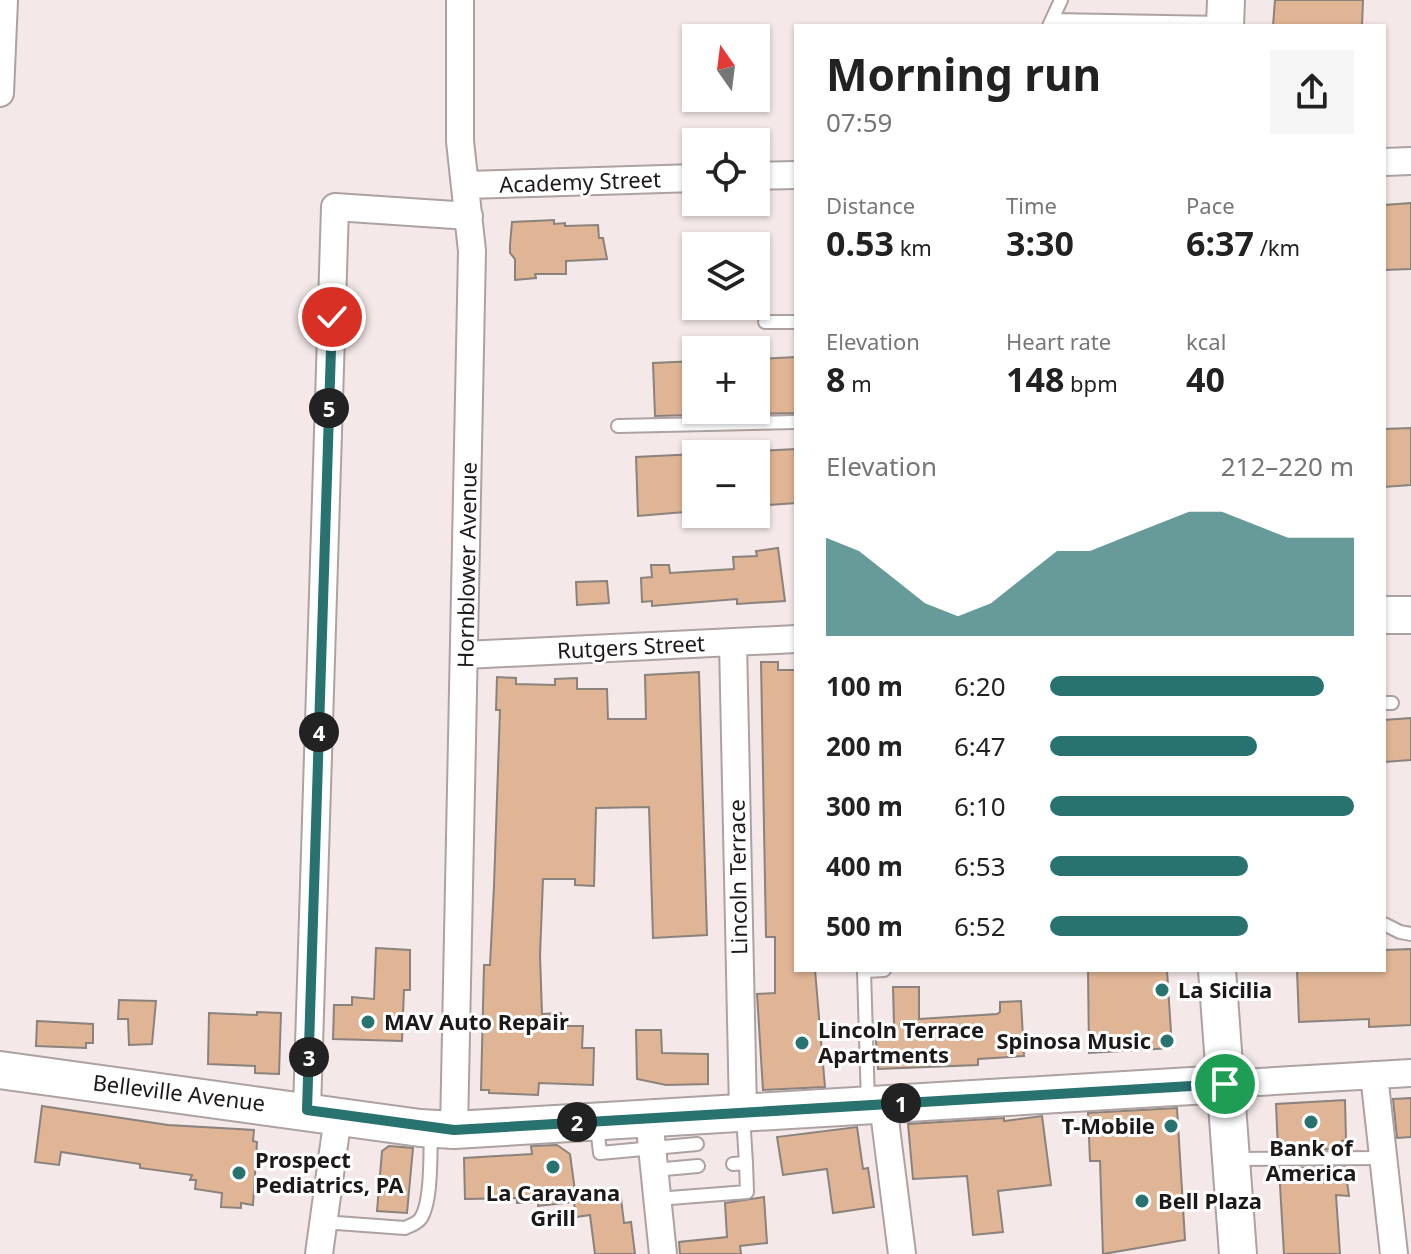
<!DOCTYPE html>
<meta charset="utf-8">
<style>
body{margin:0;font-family:"Noto Sans",sans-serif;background:#f6f6f6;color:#222;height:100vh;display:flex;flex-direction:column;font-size:30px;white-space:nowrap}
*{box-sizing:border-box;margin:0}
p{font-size:26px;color:#767676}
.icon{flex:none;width:44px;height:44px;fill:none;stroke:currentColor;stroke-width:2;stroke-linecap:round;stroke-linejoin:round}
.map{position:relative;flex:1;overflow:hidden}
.drawer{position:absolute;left:794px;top:24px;width:592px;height:948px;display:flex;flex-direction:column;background:#fff;border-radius:0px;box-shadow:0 2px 6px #0004}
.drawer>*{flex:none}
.needle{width:52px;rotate:346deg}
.tools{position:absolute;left:682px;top:24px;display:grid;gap:16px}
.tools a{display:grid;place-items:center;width:88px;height:88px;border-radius:0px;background:#fff;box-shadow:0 2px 6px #0004;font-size:40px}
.pin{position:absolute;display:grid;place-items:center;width:68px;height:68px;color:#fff;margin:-34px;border:4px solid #fff;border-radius:50%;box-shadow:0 2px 8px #0007}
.km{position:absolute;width:40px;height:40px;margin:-20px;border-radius:50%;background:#222;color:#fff;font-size:22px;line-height:40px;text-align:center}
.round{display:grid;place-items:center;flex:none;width:84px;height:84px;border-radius:0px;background:#f6f6f6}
.head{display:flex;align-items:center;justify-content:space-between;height:136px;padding:0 32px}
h1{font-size:44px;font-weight:700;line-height:60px}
.figures{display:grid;grid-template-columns:repeat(3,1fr);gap:12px;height:136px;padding:8px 32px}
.figures div{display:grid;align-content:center}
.figures b{font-size:34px;font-weight:700}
.figures small{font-size:22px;font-weight:400}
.figures p{font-size:22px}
.chart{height:224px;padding:16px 32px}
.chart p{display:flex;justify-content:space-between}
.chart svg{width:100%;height:144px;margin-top:8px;fill:#287270;opacity:.7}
ul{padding:0 32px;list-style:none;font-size:26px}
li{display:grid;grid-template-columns:128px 96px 1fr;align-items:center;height:60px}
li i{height:20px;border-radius:10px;background:#287270}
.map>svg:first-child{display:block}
.building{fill:#e0b595;stroke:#8a827c;stroke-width:2}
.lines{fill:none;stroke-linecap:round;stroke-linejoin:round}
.service-casing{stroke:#ada2a1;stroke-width:16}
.minor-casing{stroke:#ada2a1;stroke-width:30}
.secondary-casing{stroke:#ada2a1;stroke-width:40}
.service{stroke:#fff;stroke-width:12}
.minor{stroke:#fff;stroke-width:26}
.secondary{stroke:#fff;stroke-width:36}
.route-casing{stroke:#fff;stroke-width:16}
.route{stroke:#287270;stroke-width:10}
.poi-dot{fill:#287270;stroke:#fff;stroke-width:3}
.labels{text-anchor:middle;stroke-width:6;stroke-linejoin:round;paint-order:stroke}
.street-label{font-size:22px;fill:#1d1919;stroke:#fff}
.poi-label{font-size:22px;font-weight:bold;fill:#1d1919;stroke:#fff;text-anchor:start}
</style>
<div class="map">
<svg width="1411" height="1254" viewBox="0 0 1411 1254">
<rect width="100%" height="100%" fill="#f4e9e8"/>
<path class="building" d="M1275,0h88l-1,26h-89z
M1411,203v66l-27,1v-65z
M554,220v4l11,-1v3l33,-1 1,13h4l4,21 -41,2v13h-31l1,4 -21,2v-21l-5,-6v-8l2,-23z
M796,357v56l-40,1v-55z
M696,361v54l-41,1 -2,-53z
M1411,428v57l-27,2v-58z
M796,449v54l-40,3v-55z
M696,454v57l-58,5 -2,-59z
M778,548l7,53 -48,3v-5l-85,7v-5l-10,1 -1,-24 11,-1 -1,-12h18l1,8 64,-4 -1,-12 24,-1 -1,-5z
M607,581l2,22 -32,2 -1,-23z
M761,662h17v8h18v300h19l10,117 -62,3 -6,-96 18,-1v-56h-9z
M699,672l8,263 -54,3 -4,-131 -53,1 -2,78 -19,-1v-6h-32l-3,76 2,59 19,-1v13h22l-1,22h12l-1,37 -54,-2 -1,12 -49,-2v-3h-8l3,-125h6l4,-79 6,-176h-4l1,-33 19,1v6l39,1v-6l22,-1v11h30l1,30h38l-1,-44z
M1411,718v42l-27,2v-42z
M376,948l34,2v40h-6l-2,51 -69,-2 1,-34h18v-8l22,2z
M1411,949v76l-42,2v-8l-70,3 -2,-52h87v-20z
M1088,970h79l5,78 -83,5z
M893,987h26v32l78,-5 3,-2v-10l21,-1 3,55 -46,3v6l-100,4 -3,-43 19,-1z
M119,1000l37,1 -4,43 -23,1 -1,-26h-10z
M257,1012l24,1 -2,61 -24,-1v-7l-47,-2 1,-51 48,2z
M37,1021l56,3v19h-7v5l-50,-2z
M636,1030h25l1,23 46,1v30l-42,1 -29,-6z
M1411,1098v39l-14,1 -4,-39z
M1345,1100l1,40 -4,1 1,8 -65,1 -2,-46z
M42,1106l126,19 86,5 -1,11 4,1 -4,63 -12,-2v5l-20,-1 1,-14 -27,-4 1,-9h-6l2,-5 -52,-7v-4l-79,-12 -2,13 -24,-3z
M1177,1108l8,132 -82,14 -3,-93h-10l-2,-48z
M1042,1116l9,69 -53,6 5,41 -30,3 -6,-59 -54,3 -5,-55 96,-6v3z
M857,1127l6,42 5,-1 6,39 -41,6 -6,-44 -44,6 -6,-38z
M557,1145l13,9 5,37 17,-2 1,5 27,-4 4,33 7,-1 4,32h-40l-5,-39 -14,2 -2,-15 -36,4v-4l-21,1v-5l-52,1 -1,-41 68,-4 -1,-8z
M389,1146l24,2 -6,65 -30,-2 5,-60z
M1345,1167l4,29 -13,-1 4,59h-56l-5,-86z
M764,1197l3,46 -27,3 1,8h-61l-1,-12 48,-5 -2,-34z"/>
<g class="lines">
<defs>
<path id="service" d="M1052,20l169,3
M1049,26l12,-26
M765,322h31
M618,426l178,-4
M1384,703h8
M1384,924l16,8 11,2
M868,1103l-4,-132 20,-1
M597,1126l3,27 97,-9
M1235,1159l148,-1
M733,1164l13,-1 -3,-47
M654,1170l44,-4
M657,1199l90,-7 -1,-29
M323,1222l82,6c6,-3 12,-4 16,-10 11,-17 9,-65 10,-86"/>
<path id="minor" d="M0,93l4,-93
M1384,162l27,-1
M756,176l40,-1
M465,185l231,-7
M733,642l10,470
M465,655l331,-16
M1374,1075l20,179
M1225,1084l186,-11
M883,1104l19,150
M307,1110l28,-903 134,9
M649,1118l14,136
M454,1130l18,-879 -12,-110v-141
M319,1254l19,-138"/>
<path id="secondary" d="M1225,26l1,-26
M1384,615h27
M1217,970l21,284
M0,1070l420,58 34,2 771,-46"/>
</defs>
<use href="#service" class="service-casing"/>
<use href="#minor" class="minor-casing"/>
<use href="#secondary" class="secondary-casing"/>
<use href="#service" class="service"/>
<use href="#minor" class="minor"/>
<use href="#secondary" class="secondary"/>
</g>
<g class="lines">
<defs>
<path id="route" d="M332,317l-25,793 147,20 771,-46"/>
</defs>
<use href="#route" class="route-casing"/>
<use href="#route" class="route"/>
</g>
<g class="poi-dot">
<circle cx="1162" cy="990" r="8"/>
<circle cx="368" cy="1022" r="8"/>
<circle cx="1167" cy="1041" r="8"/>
<circle cx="802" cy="1043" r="8"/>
<circle cx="1311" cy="1122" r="8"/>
<circle cx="1171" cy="1126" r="8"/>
<circle cx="553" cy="1167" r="8"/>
<circle cx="239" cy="1173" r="8"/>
<circle cx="1142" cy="1201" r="8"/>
</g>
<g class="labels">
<g class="street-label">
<text transform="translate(580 182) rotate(-2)" y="8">Academy Street</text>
<text transform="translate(467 565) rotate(-89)" y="8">Hornblower Avenue</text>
<text transform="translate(631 647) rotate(-3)" y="8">Rutgers Street</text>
<text transform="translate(738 877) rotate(-91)" y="8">Lincoln Terrace</text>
<text transform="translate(179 1093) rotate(7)" y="8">Belleville Avenue</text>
</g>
<g class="poi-label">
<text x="1178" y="998">La Sicilia</text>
<text x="384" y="1030">MAV Auto Repair</text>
<text x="818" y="1038">Lincoln Terrace<tspan x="818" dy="25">Apartments</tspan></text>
<text x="1151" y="1049" text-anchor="end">Spinosa Music</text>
<text x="1155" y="1134" text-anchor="end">T-Mobile</text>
<text x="1311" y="1156" text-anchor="middle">Bank of<tspan x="1311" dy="25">America</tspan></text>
<text x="255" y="1168">Prospect<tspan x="255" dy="25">Pediatrics, PA</tspan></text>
<text x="553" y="1201" text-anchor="middle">La Caravana<tspan x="553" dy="25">Grill</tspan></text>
<text x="1158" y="1209">Bell Plaza</text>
</g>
</g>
</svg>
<div class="tools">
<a><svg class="needle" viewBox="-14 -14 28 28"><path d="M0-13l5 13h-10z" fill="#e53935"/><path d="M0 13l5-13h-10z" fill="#767676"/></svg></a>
<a><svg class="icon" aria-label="locate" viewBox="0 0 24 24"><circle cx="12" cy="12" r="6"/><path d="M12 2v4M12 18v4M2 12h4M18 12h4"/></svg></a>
<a><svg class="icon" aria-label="layers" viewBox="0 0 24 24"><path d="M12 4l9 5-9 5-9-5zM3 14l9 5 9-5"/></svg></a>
<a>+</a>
<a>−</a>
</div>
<div class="pin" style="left:1225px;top:1084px;background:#1e9e55"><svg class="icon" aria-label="arrive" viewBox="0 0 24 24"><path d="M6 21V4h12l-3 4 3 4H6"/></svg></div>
<div class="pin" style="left:332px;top:317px;background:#d93025"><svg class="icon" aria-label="check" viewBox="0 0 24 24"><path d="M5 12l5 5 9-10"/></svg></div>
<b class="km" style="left:901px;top:1103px">1</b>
<b class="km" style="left:577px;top:1122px">2</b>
<b class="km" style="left:309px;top:1057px">3</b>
<b class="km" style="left:319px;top:732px">4</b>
<b class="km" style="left:329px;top:408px">5</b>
<section class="drawer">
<div class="head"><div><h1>Morning run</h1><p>07:59</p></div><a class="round"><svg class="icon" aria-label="share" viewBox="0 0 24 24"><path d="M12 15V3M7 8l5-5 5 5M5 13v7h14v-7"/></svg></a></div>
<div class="figures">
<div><p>Distance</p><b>0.53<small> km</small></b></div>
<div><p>Time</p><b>3:30</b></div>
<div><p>Pace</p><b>6:37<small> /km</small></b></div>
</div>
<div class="figures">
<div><p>Elevation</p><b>8<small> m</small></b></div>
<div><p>Heart rate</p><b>148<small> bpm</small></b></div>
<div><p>kcal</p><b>40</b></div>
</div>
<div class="chart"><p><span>Elevation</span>212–220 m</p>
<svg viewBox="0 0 160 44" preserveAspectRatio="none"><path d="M0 44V14L10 18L20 26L30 34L40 38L50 34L60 26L70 18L80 18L90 14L100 10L110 6L120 6L130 10L140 14L150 14L160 14V44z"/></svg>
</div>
<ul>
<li><b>100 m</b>6:20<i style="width:90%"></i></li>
<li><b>200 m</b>6:47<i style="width:68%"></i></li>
<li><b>300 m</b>6:10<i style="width:100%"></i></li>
<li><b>400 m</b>6:53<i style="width:65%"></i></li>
<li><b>500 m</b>6:52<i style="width:65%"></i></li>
</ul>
</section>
</div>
